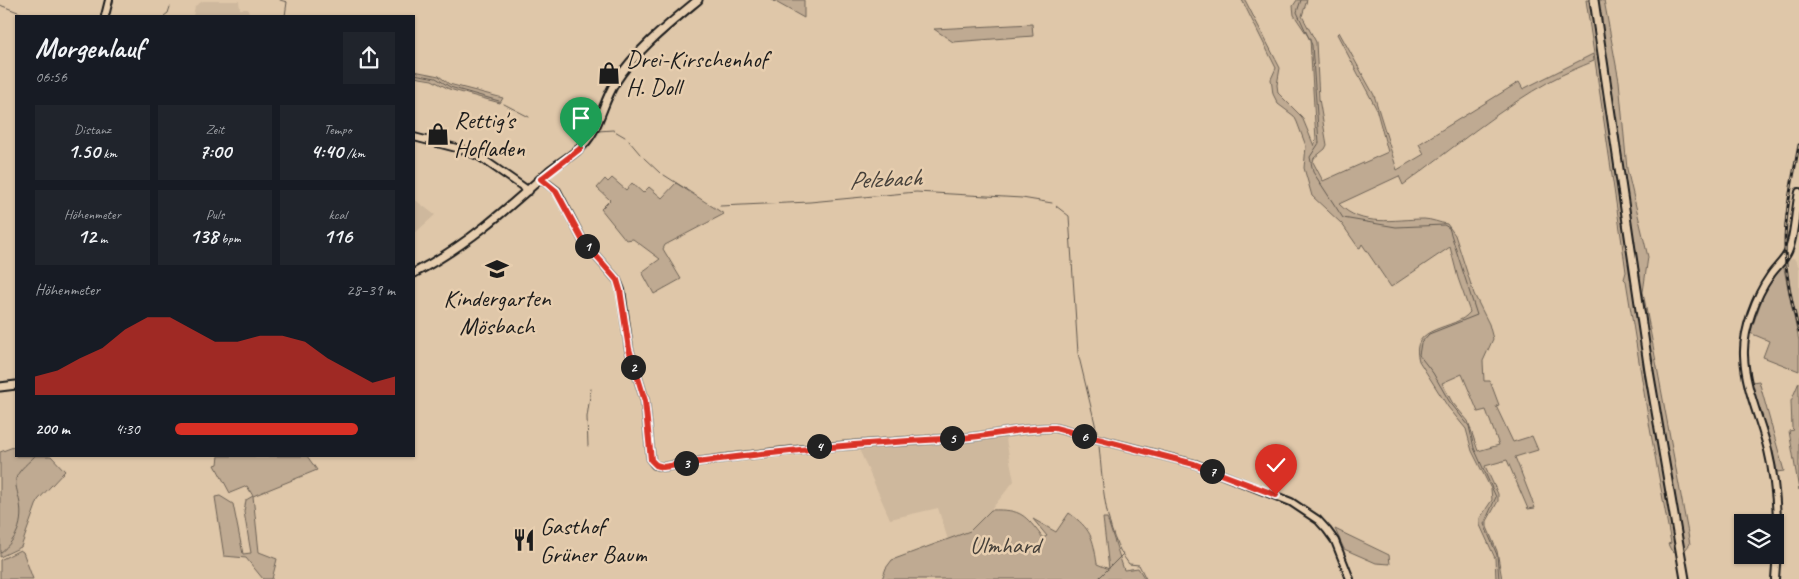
<!DOCTYPE html>
<html lang="de">
<meta charset="utf-8">
<style>
body{margin:0;font-family:Caveat,sans-serif;background:#20242c;color:#f1f3f6;height:100vh;display:flex;flex-direction:column;font-size:19px;white-space:nowrap}
*{box-sizing:border-box;margin:0}
p{font-size:16px;color:#9ea1a6}
.icon{flex:none;width:28px;height:28px;fill:none;stroke:currentColor;stroke-width:2;stroke-linecap:round;stroke-linejoin:round}
.map{position:relative;flex:1;overflow:hidden}
.panel{position:absolute;left:15px;top:15px;width:400px;height:442px;display:flex;flex-direction:column;background:#171b24;border-radius:0px;box-shadow:0 1px 4px #0004}
.panel>*{flex:none}
.buttons{position:absolute;left:1734px;top:514px;display:grid;gap:10px}
.buttons a{display:grid;place-items:center;width:50px;height:50px;border-radius:0px;background:#171b24;box-shadow:0 1px 4px #0004;font-size:25px}
.pin{position:absolute;display:grid;place-items:center;width:42px;height:42px;color:#fff;margin:-51px -21px;border-radius:50% 50% 50% 0;rotate:-45deg;box-shadow:0 0 5px #0007}
.pin .icon{rotate:45deg}
.km{position:absolute;width:25px;height:25px;margin:-12px;border-radius:50%;background:#222;color:#fff;font-size:14px;line-height:25px;text-align:center}
.round{display:grid;place-items:center;flex:none;width:52px;height:52px;border-radius:0px;background:#20242c}
.headline{display:flex;align-items:center;justify-content:space-between;height:85px;padding:0 20px}
h1{font-size:28px;font-weight:700;line-height:38px}
.figures{display:grid;grid-template-columns:repeat(3,1fr);gap:8px;height:85px;padding:5px 20px}
.figures div{display:grid;align-content:center;border-radius:0px;background:#20242c;text-align:center}
.figures b{font-size:21px;font-weight:700}
.figures small{font-size:14px;font-weight:400}
.figures p{font-size:14px}
.chart{height:140px;padding:10px 20px}
.chart p{display:flex;justify-content:space-between}
.chart svg{width:100%;height:90px;margin-top:5px;fill:#d93025;opacity:.7}
ul{padding:0 20px;list-style:none;font-size:16px}
li{display:grid;grid-template-columns:80px 60px 1fr;align-items:center;height:38px}
li i{height:12px;border-radius:6px;background:#d93025}
.map>svg:first-child{display:block}
.built{fill:#ceb89d}
.green{fill:#bfaa92;stroke:#6e6357;fill-rule:evenodd}
.lines{fill:none;stroke-linecap:round;stroke-linejoin:round}
.stream{stroke:#635a50;stroke-width:1}
.tertiary-casing{stroke:#1c1c1c;stroke-width:10}
.secondary-casing{stroke:#1c1c1c;stroke-width:11}
.tertiary{stroke:#e7ceaf;stroke-width:6}
.secondary{stroke:#e7ceaf;stroke-width:7}
.rail-casing{stroke:#1c1c1c;stroke-width:3}
.rail{stroke:#e7ceaf;stroke-width:1;stroke-dasharray:4;stroke-linecap:butt}
.route-casing{stroke:#fff;stroke-width:10}
.route{stroke:#d93025;stroke-width:6}
.labels{text-anchor:middle;stroke-width:5;stroke-linejoin:round;paint-order:stroke}
.poi-label{font-size:24px;fill:#1c1c1c;stroke:#e7ceaf;text-anchor:start}
.park-label{font-size:24px;fill:#45403a;stroke:#e7ceaf}
.water-label{font-size:25px;font-style:italic;fill:#45403a;stroke:#e7ceaf}
</style>
<div class="map">
<svg width="1799" height="579" viewBox="0 0 1799 579">
<rect width="100%" height="100%" fill="#dfc7a9"/>
<filter id="ink" filterUnits="userSpaceOnUse"><feTurbulence type="fractalNoise" baseFrequency=".02" numOctaves="2"/><feDisplacementMap in="SourceGraphic" scale="10" xChannelSelector="R" yChannelSelector="G"/><feConvolveMatrix kernelMatrix="1 2 1 2 8 2 1 2 1" color-interpolation-filters="sRGB"/></filter>
<g filter="url(#ink)">
<path class="built" d="M203,1h36l1,8h8l1,7h-56l2,-10z
M414,199l21,16 -19,17 -2,-1z
M1794,258l5,9v61l-8,-35 -3,-32z
M1001,430l5,10 8,41 -31,39 -13,11 -22,9 -10,-32 -48,11 -35,-79 107,-4z"/>
<path class="green" d="M772,0h32v18z
M1242,0h3l35,68 -3,17 1,8 24,24 12,29 2,-6 -6,-101 -16,-24 -1,-9 4,-6h10l-5,16 14,26 3,57 8,46 -2,4 -11,9 -1,4 10,19 65,-29 -12,-44 -39,-74 2,-2 35,63 23,75 27,-16 -5,-10 100,-62 4,7 70,-35 1,7c-14,6 -29,12 -42,19 -53,29 -100,69 -149,105l-4,-9 -60,28c23,24 55,15 85,15 7,0 16,4 23,5l8,11 19,59 15,30 4,15 -10,22 1,20h6l9,24 -3,1 17,36 19,-6 6,14 -23,7 20,51 -7,1 -21,-49 -22,6 13,28v7l-11,20v6l10,24 5,28h-6l-1,-21 -15,-33v-7l12,-18 -1,-11 -19,-38 -6,-22 -18,-22 -29,-46c-11,-37 37,-30 51,-49l-12,-34 -8,-31 -59,40 -29,-43 -2,4 -2,-1 -16,-23 -30,-28 -8,-28 2,-22 -9,-24 -3,-6 -16,-12 -5,-10 -2,-15 5,-11zM1462,374l16,38 8,-2 13,35 -21,6 -10,-30 -16,-19 -10,-19z
M1586,0h6l85,548 -2,4 -4,-2 -3,-6 3,-1 -22,-120 -23,-142 -2,-2 2,-7 -4,-29z
M1597,0h7l15,81 8,88 21,88 -5,35 47,252 -5,6 -2,-1 -32,-185z
M1032,24l1,12 -80,6 -19,-13z
M414,71l25,5 10,8 54,14 -3,5 -51,-14 -17,-9 -18,-3z
M612,178l14,12 6,-7 11,10 6,-6 13,11 14,-15 48,31 -59,31 -2,4 18,30 -27,15 -12,-22 18,-13 -27,-20 -7,1 -25,-31 9,-9 -13,-12 8,-9 3,3z
M1783,264l16,77v30l-36,-14 6,-16 -19,-8 17,-48z
M1759,381l25,90 -7,1c-6,-31 -18,-60 -26,-90z
M1799,382v108l-10,-59 5,-1 -2,-2 -1,-27z
M16,446v10h35l14,15 -27,29 -17,47 -21,10v-105z
M219,456h88l10,14 -64,26 6,56 18,7 -5,20h-9l-17,-21 -22,-2 -9,-59 5,-1 13,8 10,50 8,-1 -7,-41 2,-12 7,-4 -6,-10 -17,7 -15,-28 3,-1z
M991,510c31,-1 34,5 52,28l4,-2 -14,-17 23,13 13,-19c22,16 24,24 28,51l12,5 -6,-51h4l17,52 14,-2 7,11h-263l4,-11 6,-8 78,-29z
M1335,529l54,26 1,9 -14,-1 -32,-14z
M20,550l3,2 10,27h-33v-19z"/>
<g class="lines">
<path class="stream" d="M280,0l7,2 -2,14
M1301,0l-4,12 15,33 7,98 -9,14 3,15 30,46 53,9 48,-2 5,3 28,87 -48,19 -8,9 -2,12 14,18 16,28 20,25 5,22 22,49 -12,27 13,31 2,24
M0,5l28,11
M164,16l4,-3 2,-6
M414,74l22,4 14,9 49,14
M504,104l25,13
M598,131l15,-1 12,7
M629,141l11,13
M644,158l16,15
M664,175l22,14
M720,206l90,-4 106,-10 106,6 30,5
M1056,206l13,10 9,137 19,79
M588,446l-1,-29 4,-28
M1099,446c4,38 5,86 30,118l10,1 7,14
M0,553c19,-15 25,-34 18,-58 -1,-6 -4,-12 -1,-19 3,-7 12,-14 18,-20
M1098,579l24,-24"/>
<defs>
<path id="tertiary" d="M105,16l4,-16
M414,137l50,13 16,7 49,34
M541,179l16,12 26,50 34,39 4,10 8,59 16,52 6,59 4,5 8,2c99,-16 198,-24 298,-29 32,-2 62,-11 94,-10l140,36 96,38 27,18 9,10 8,11 15,38
M1775,579c4,-42 3,-87 -7,-129 -8,-32 -23,-62 -24,-95 -1,-25 12,-59 26,-79 5,-8 14,-15 18,-24 7,-16 7,-42 11,-60"/>
<path id="secondary" d="M1594,0l55,371 36,208
M414,273c52,-27 92,-63 135,-102 12,-10 26,-16 36,-28 15,-17 18,-41 30,-60 21,-33 54,-59 83,-83
M0,387l16,-2"/>
</defs>
<use href="#tertiary" class="tertiary-casing"/>
<use href="#secondary" class="secondary-casing"/>
<use href="#tertiary" class="tertiary"/>
<use href="#secondary" class="secondary"/>
<defs>
<path id="rail" d="M1799,145c-6,33 -14,66 -14,100 0,29 7,58 14,87"/>
</defs>
<use href="#rail" class="rail-casing"/>
<use href="#rail" class="rail"/>
</g>
</g>
<g class="lines" filter="url(#ink)">
<defs>
<path id="route" d="M581,148l-40,31 15,12 27,50 34,39 3,10 9,59 16,52 6,59 5,5 7,2c99,-15 198,-24 298,-29 32,-2 62,-11 94,-10l139,36 82,31"/>
</defs>
<use href="#route" class="route-casing"/>
<use href="#route" class="route"/>
</g>
<defs>
<symbol id="shop-bare" viewBox="-9 -9 18 18"><path d="M-5-2.5h2.3a2.7 3.5 0 0 1 5.4 0H5L5.5 6h-11ZM-1.5-2.5h3a1.5 2.3 0 0 0-3 0Z" fill="#1c1c1c" stroke="#e7ceaf" stroke-width="2.5" paint-order="stroke"/></symbol>
<symbol id="school-bare" viewBox="-9 -9 18 18"><path d="M0-5L7-2L0 1L-7-2ZM-4 1L0 2.5L4 1V4Q0 6-4 4Z" fill="#1c1c1c" stroke="#e7ceaf" stroke-width="2.5" paint-order="stroke"/></symbol>
<symbol id="restaurant-bare" viewBox="-9 -9 18 18"><path d="M-5-6h1v4h1v-4h1v4h1v-4h1v5L-1.5 .5V6h-2V.5L-5-1ZM5-6V6H3V1.5H1.5Q1.5-4 5-6Z" fill="#1c1c1c" stroke="#e7ceaf" stroke-width="2.5" paint-order="stroke"/></symbol>
</defs>
<g fill-rule="evenodd">
<use href="#shop-bare" x="593" y="57" width="32" height="32"/>
<use href="#shop-bare" x="422" y="118" width="32" height="32"/>
<use href="#school-bare" x="481" y="253" width="32" height="32"/>
<use href="#restaurant-bare" x="508" y="524" width="32" height="32"/>
</g>
<g class="labels">
<g class="poi-label">
<text x="626" y="67">Drei-Kirschenhof<tspan x="626" dy="28">H. Doll</tspan></text>
<text x="454" y="128">Rettig's<tspan x="454" dy="28">Hofladen</tspan></text>
<text x="497" y="306" text-anchor="middle">Kindergarten<tspan x="497" dy="28">Mösbach</tspan></text>
<text x="540" y="534">Gasthof<tspan x="540" dy="28">Grüner Baum</tspan></text>
</g>
<g class="park-label">
<text x="1005" y="553">Ulmhard</text>
</g>
<g class="water-label">
<text transform="translate(885 178) rotate(-3)" y="9">Pelzbach</text>
</g>
</g>
</svg>
<div class="buttons">
<a><svg class="icon" aria-label="layers" viewBox="0 0 24 24"><path d="M12 4l9 5-9 5-9-5zM3 14l9 5 9-5"/></svg></a>
</div>
<div class="pin" style="left:581px;top:148px;background:#1e9e55"><svg class="icon" aria-label="arrive" viewBox="0 0 24 24"><path d="M6 21V4h12l-3 4 3 4H6"/></svg></div>
<div class="pin" style="left:1276px;top:495px;background:#d93025"><svg class="icon" aria-label="check" viewBox="0 0 24 24"><path d="M5 12l5 5 9-10"/></svg></div>
<b class="km" style="left:587px;top:246px">1</b>
<b class="km" style="left:633px;top:367px">2</b>
<b class="km" style="left:686px;top:463px">3</b>
<b class="km" style="left:819px;top:446px">4</b>
<b class="km" style="left:952px;top:438px">5</b>
<b class="km" style="left:1084px;top:436px">6</b>
<b class="km" style="left:1212px;top:471px">7</b>
<section class="panel">
<div class="headline"><div><h1>Morgenlauf</h1><p>06:56</p></div><a class="round"><svg class="icon" aria-label="share" viewBox="0 0 24 24"><path d="M12 15V3M7 8l5-5 5 5M5 13v7h14v-7"/></svg></a></div>
<div class="figures">
<div><p>Distanz</p><b>1.50<small> km</small></b></div>
<div><p>Zeit</p><b>7:00</b></div>
<div><p>Tempo</p><b>4:40<small> /km</small></b></div>
</div>
<div class="figures">
<div><p>Höhenmeter</p><b>12<small> m</small></b></div>
<div><p>Puls</p><b>138<small> bpm</small></b></div>
<div><p>kcal</p><b>116</b></div>
</div>
<div class="chart"><p><span>Höhenmeter</span>28–39 m</p>
<svg viewBox="0 0 160 44" preserveAspectRatio="none"><path d="M0 44V35L10 32L20 26L30 21L40 12L50 6L60 6L70 12L80 18L90 18L100 15L110 15L120 18L130 26L140 32L150 38L160 35V44z"/></svg>
</div>
<ul>
<li><b>200 m</b>4:30<i style="width:83%"></i></li>
</ul>
</section>
</div>
